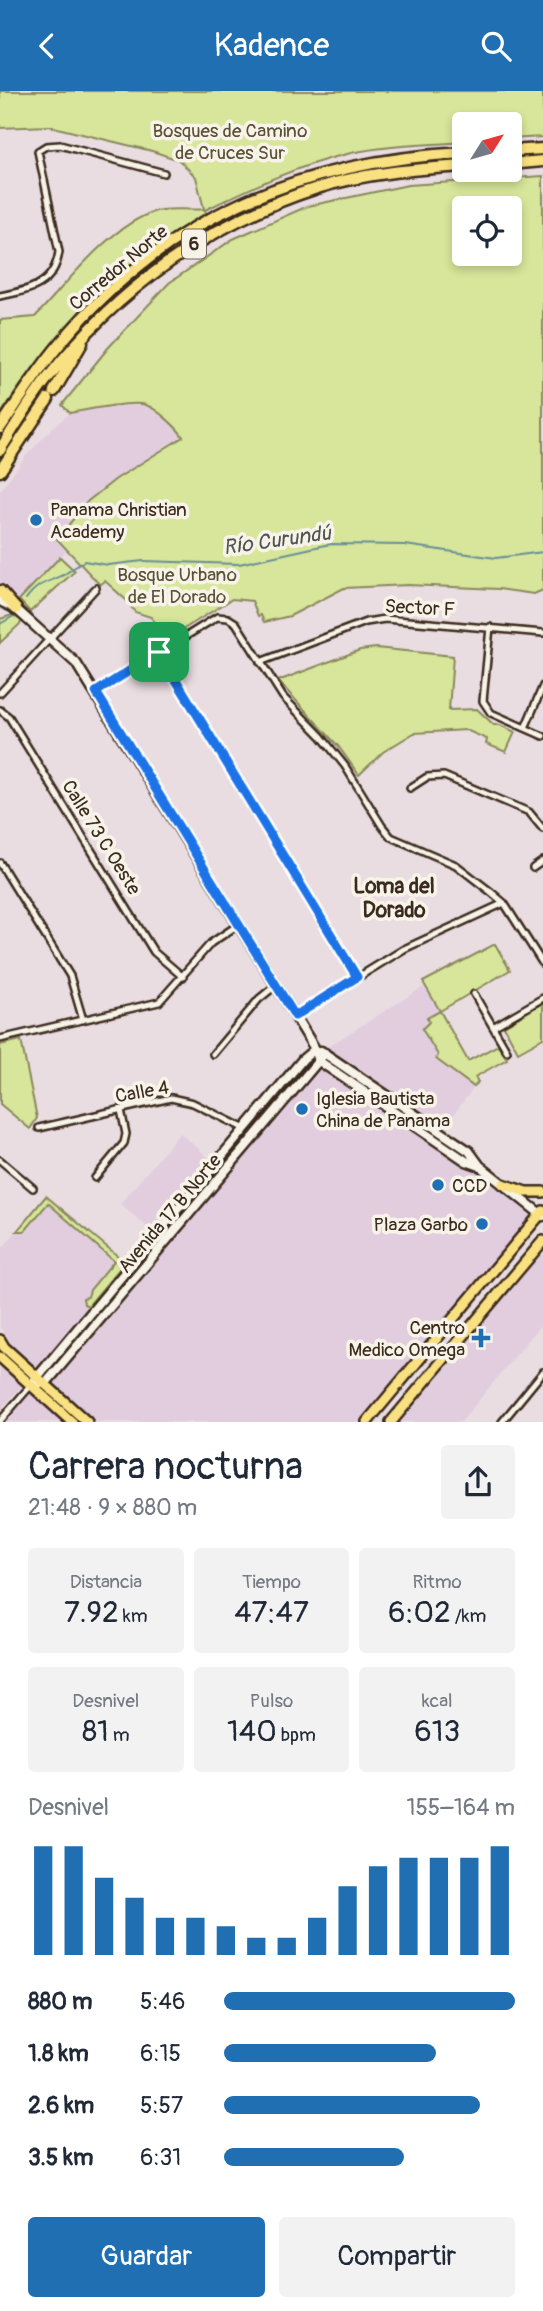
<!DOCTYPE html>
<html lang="es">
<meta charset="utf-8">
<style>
body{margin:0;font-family:Pangolin,sans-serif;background:#f2f2f3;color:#1f2937;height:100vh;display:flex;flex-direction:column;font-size:26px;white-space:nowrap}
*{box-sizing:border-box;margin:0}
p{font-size:23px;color:#747a83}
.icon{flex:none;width:38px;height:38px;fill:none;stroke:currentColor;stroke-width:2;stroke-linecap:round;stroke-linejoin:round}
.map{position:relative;height:1331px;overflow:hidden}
.side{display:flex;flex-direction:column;background:#fff;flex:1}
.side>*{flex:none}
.needle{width:46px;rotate:53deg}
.fabs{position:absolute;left:452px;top:21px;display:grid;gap:14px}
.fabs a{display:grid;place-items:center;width:70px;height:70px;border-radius:7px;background:#fff;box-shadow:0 4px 10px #0003;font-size:35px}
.pin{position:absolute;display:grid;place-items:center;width:60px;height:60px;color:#fff;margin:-30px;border-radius:14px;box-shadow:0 4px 10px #0006}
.round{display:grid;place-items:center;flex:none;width:74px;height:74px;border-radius:7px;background:#f2f2f3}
.overview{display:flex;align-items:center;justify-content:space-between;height:119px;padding:0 28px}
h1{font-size:38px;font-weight:600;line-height:52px}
.figures{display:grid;grid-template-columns:repeat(3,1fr);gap:10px;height:119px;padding:7px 28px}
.figures div{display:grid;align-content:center;border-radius:7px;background:#f2f2f3;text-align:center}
.figures b{font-size:30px;font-weight:600}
.figures small{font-size:19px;font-weight:400}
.figures p{font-size:19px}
.chart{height:196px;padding:14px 28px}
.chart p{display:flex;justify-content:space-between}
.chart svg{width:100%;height:126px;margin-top:7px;stroke:#1f6fb2;stroke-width:6}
.button{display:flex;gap:14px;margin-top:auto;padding:14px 28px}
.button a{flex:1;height:80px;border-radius:7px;background:#1f6fb2;color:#fff;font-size:28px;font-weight:600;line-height:80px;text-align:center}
.button a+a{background:#f2f2f3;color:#1f2937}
ul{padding:0 28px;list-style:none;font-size:23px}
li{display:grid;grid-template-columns:112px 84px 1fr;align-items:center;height:52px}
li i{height:18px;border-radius:9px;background:#1f6fb2}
header{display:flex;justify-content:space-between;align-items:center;height:91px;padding:0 28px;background:#1f6fb2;color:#fff;font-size:32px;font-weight:600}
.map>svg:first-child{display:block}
.built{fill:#e1cdde}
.green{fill:#d7e69a;stroke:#89885c;stroke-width:2;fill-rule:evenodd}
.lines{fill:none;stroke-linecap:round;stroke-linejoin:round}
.stream{stroke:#678e95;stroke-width:2}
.street-casing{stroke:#3b2a1e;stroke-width:10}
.secondary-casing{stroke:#3b2a1e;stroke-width:13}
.primary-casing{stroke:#3b2a1e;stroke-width:14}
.highway-casing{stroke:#3b2a1e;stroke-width:15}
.street{stroke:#f7f3e8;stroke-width:5}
.secondary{stroke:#f7f3e8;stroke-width:8}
.primary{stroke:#f9e181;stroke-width:9}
.highway{stroke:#f9e181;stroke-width:10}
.route-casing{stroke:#fff;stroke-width:14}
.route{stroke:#1a73e8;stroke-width:9}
.poi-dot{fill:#1f6fb2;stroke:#f7f3e8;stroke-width:2.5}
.labels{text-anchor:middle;stroke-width:7;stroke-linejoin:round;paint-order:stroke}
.shield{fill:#f7f3e8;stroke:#73665b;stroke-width:2}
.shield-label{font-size:18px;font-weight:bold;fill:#3b2a1e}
.park-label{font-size:19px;fill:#5a5037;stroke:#f7f3e8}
.street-label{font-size:19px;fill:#3b2a1e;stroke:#f7f3e8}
.poi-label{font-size:19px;fill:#3b2a1e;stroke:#f7f3e8;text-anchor:start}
.water-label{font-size:21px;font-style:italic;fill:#4e5450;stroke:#f7f3e8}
.neighbourhood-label{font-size:21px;font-weight:bold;fill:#3b2a1e;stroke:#f7f3e8}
</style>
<header><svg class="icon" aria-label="back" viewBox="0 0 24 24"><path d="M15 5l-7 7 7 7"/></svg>Kadence<svg class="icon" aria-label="search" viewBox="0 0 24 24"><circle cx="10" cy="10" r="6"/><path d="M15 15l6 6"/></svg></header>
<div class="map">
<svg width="543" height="1331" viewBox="0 0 543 1331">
<rect width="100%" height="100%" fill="#eadde2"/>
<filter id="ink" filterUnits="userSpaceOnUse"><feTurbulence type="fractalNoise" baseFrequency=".0143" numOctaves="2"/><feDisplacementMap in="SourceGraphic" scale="14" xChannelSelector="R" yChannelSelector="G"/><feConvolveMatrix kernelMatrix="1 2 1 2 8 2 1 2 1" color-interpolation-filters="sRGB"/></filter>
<g filter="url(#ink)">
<path class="built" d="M145,314l34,24 5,8 -68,42 -59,60 10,11 -48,50 -19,-19v-90l26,-35 27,-29 17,-14 31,-6z
M425,895l15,25 -18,18 16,26 -2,4 38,28 -33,45 -120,-81z
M319,970l147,100 74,53 -173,208h-280l-41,-39z
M180,1042l31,27 -59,71 -32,-27z
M46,1105l79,66 -88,106 -24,-21 -13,-20v-76z
M543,1161v76l-3,-2 -79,96h-63l100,-120z
M0,1272l23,21 -23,27z
M32,1293l40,38h-72z"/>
<path class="green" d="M0,0h543v46l-34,2v-15h-45v18c-38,3 -76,3 -113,11 -52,12 -99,34 -146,57l1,3c-94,55 -146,112 -206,202v-95l35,-3c33,-35 74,-91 121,-106 14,-4 34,0 48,-2l-8,-32 -17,-17 -27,-9 -103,-25 -49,2z
M543,85v414l-9,4 -35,-5 -91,-4 -64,3 -54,28 -26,6 -3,-7 -3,1 -6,-15 -20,-2 -66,41 -15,-23 -16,-5 -9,-12 -21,-19 -5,4 -43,-46 31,-38 28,-22 67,-42c-5,-9 -26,-28 -37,-32 -13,-5 -60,5 -76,8l-8,-8 46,-57 61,-65 64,-44 75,-33 100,-21zM464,117h45v46h-45z
M60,466l15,14 -45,41 -11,-12z
M12,524l11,6 -23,22v-24z
M376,557l77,8 -4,54 28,-1 17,16h6l15,7 -9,20 -20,-8 1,-5 -21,-9 -52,3 -31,19 -24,23 -21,-29 -60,-65 82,-31z
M495,853l15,26 -70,41 28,50 30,-16 9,14 -32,18 3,5 -4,5 -38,-28 2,-4 -16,-26 7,-7 -2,-4 13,-7 -17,-29z
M543,912v35l-25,14 -14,-26z
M21,949l16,78 -7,11 -30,-25v-59z
M46,1105l79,66 -37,44 -4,-2 -1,-6 5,-1 2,-7 24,-29 -66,-58 -23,28h-8z"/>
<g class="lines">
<path class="stream" d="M26,508c12,-17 22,-16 39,-25 6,-4 13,-9 19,-13l24,4 35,-4 96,3 91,-20 75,1 91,13 47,-6
M0,533l12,-7"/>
<defs>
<path id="street" d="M0,205c29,-6 54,-10 59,-44l-21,-101 8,-5 14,-1 104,28
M490,536l-7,74 8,12 52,23
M159,561l198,325
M260,571l106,-40 19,-3 158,14
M96,601l121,-75 11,1 8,5 47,74 38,39 24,30 37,60 9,11 65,28 35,27 13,11 39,61
M0,602l96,-105
M0,619l9,7 145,235 29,25
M525,637l18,-42
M410,697l17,-11 17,-1 85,36 14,17
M0,772l70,113 13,44
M533,777l10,-7
M474,903l33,57
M295,925l109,-67 100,-46
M493,936l50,-29
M0,948l159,-37 52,-59 27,-18
M213,963l46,-55 16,-13
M39,1037l132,-30 22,5 52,26
M0,1069l33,28
M95,1087l29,-35 2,-9 -5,-24
M0,1330l32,-37
M502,1331l41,-50"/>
<path id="secondary" d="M0,510l16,8 60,54 219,353 20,33 4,12 147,100 14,5
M321,960l148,100 11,15 63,50
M34,1290l269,-322 12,-10
M39,1293l7,-1 279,-330"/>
<path id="primary" d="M503,1093l23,8h17
M0,1249l4,7 83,75
M0,1266l72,65
M367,1331l176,-211
M391,1331l152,-181"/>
<path id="highway" d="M509,60l34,-2
M509,73l34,-3
M54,300l28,-48
M0,337c19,-28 37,-57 59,-83 105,-128 242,-184 405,-192
M0,359c15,-24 30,-49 47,-71 69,-89 163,-157 270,-191 47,-15 98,-19 147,-22
M0,380l48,-72
M0,500l16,18"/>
</defs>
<use href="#street" class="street-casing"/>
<use href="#secondary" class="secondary-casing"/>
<use href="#primary" class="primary-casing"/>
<use href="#highway" class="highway-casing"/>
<use href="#street" class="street"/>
<use href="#secondary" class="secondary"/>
<use href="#primary" class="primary"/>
<use href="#highway" class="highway"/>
</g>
</g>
<g class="lines" filter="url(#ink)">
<defs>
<path id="route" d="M159,561l198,325 -62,39 -199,-324z"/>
</defs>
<use href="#route" class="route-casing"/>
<use href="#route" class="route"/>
</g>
<g class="poi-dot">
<circle cx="36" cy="429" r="7"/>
<circle cx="302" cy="1018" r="7"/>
<circle cx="438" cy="1094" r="7"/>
<circle cx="482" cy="1133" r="7"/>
<path d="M477.5 1236.5h7v7h7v7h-7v7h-7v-7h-7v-7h7z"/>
</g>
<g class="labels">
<rect class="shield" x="182" y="138.5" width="24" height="29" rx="5"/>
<g class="shield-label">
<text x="194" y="159">6</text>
</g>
<g class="park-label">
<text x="230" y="46">Bosques de Camino<tspan x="230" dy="22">de Cruces Sur</tspan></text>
<text x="177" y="490">Bosque Urbano<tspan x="177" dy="22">de El Dorado</tspan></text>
</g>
<g class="street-label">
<text transform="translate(118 176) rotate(-40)" y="7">Corredor Norte</text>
<text transform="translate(420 516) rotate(3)" y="7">Sector F</text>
<text transform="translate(102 746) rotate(58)" y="7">Calle 73 C Oeste</text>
<text transform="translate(142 1000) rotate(-10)" y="7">Calle 4</text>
<text transform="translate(169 1122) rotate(-50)" y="7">Avenida 17 B Norte</text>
</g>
<g class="poi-label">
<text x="50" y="425">Panama Christian<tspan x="50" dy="22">Academy</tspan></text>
<text x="316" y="1014">Iglesia Bautista<tspan x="316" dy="22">China de Panama</tspan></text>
<text x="452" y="1101">CCD</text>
<text x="468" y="1140" text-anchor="end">Plaza Garbo</text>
<text x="465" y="1243" text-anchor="end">Centro<tspan x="465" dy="22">Medico Omega</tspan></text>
</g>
<g class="water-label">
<text transform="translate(277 449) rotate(-8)" y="7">Río Curundú</text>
</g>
<g class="neighbourhood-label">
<text x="394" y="802">Loma del<tspan x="394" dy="24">Dorado</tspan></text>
</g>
</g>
</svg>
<div class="fabs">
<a><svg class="needle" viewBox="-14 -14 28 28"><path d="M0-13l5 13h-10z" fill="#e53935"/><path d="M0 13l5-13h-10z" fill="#747a83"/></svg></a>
<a><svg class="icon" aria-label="locate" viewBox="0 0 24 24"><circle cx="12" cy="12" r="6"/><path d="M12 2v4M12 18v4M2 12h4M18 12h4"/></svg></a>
</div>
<div class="pin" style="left:159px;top:561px;background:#1e9e55"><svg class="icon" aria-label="arrive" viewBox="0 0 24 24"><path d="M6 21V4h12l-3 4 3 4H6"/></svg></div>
</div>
<section class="side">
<div class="overview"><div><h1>Carrera nocturna</h1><p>21:48 · 9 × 880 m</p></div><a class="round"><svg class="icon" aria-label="share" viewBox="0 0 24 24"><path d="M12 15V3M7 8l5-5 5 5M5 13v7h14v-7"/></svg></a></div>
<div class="figures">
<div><p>Distancia</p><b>7.92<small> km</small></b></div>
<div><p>Tiempo</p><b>47:47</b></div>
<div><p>Ritmo</p><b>6:02<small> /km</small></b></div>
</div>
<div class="figures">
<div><p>Desnivel</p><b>81<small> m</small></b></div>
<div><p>Pulso</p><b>140<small> bpm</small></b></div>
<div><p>kcal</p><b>613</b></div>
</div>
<div class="chart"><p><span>Desnivel</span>155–164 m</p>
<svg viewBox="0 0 160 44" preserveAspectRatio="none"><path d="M5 44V6M15 44V6M25 44V17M35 44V24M45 44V31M55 44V31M65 44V34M75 44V38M85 44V38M95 44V31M105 44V20M115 44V13M125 44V10M135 44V10M145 44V10M155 44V6"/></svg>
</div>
<ul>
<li><b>880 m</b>5:46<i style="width:100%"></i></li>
<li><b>1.8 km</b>6:15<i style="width:73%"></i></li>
<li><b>2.6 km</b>5:57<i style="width:88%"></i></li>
<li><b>3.5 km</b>6:31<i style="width:62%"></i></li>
</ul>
<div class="button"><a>Guardar</a><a>Compartir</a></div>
</section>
